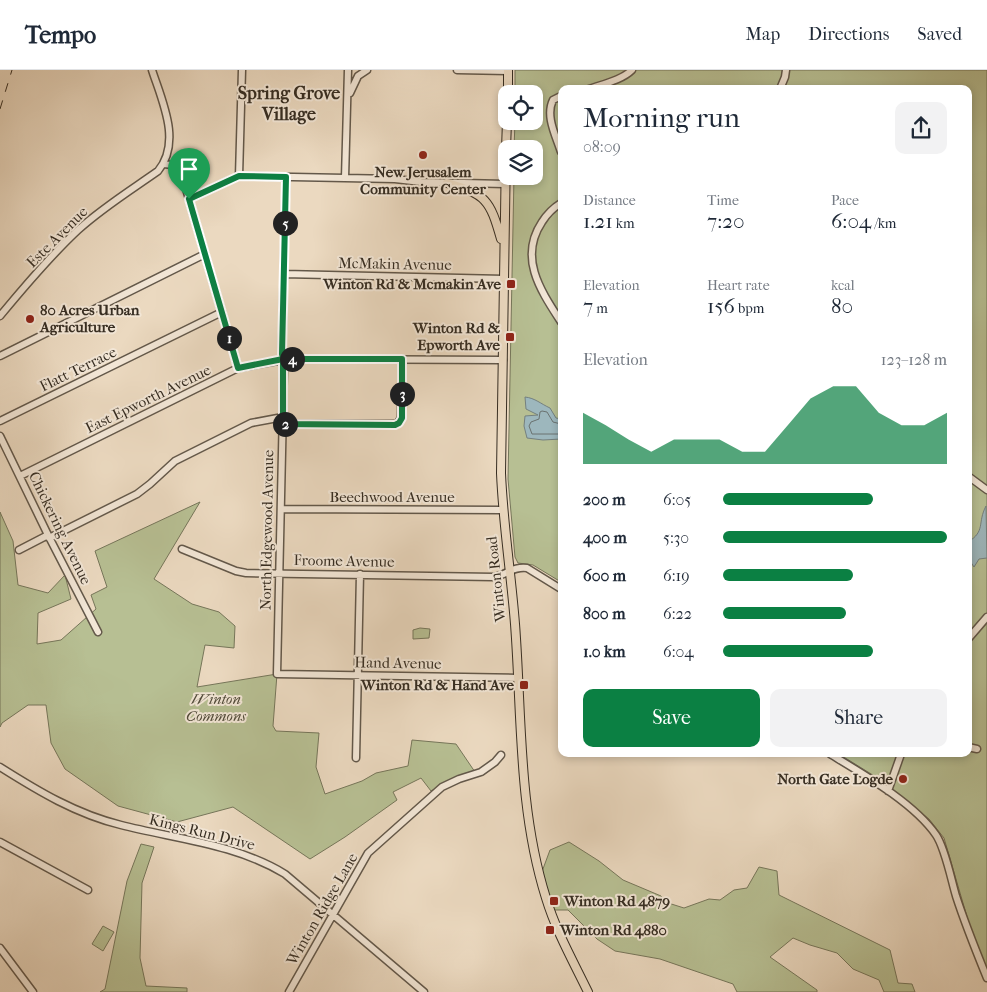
<!DOCTYPE html>
<meta charset="utf-8">
<style>
body{margin:0;font-family:"IM FELL French Canon",serif;background:#f2f2f3;color:#1f2937;height:100vh;display:flex;flex-direction:column;font-size:19px;white-space:nowrap}
*{box-sizing:border-box;margin:0}
p{font-size:16px;color:#747a83}
.icon{flex:none;width:28px;height:28px;fill:none;stroke:currentColor;stroke-width:2;stroke-linecap:round;stroke-linejoin:round}
.map{position:relative;flex:1;overflow:hidden}
.panel{position:absolute;left:558px;top:15px;width:414px;height:672px;display:flex;flex-direction:column;background:#fff;border-radius:10px;box-shadow:0 2px 8px #0003}
.panel>*{flex:none}
.fabs{position:absolute;left:498px;top:15px;display:grid;gap:10px}
.fabs a{display:grid;place-items:center;width:45px;height:45px;border-radius:10px;background:#fff;box-shadow:0 2px 8px #0003;font-size:25px}
.pin{position:absolute;display:grid;place-items:center;width:42px;height:42px;color:#fff;margin:-51px -21px;border-radius:50% 50% 50% 0;rotate:-45deg;box-shadow:0 0 5px #0007}
.pin .icon{rotate:45deg}
.km{position:absolute;width:25px;height:25px;margin:-12px;border-radius:50%;background:#222;color:#fff;font-size:14px;line-height:25px;text-align:center}
.round{display:grid;place-items:center;flex:none;width:52px;height:52px;border-radius:10px;background:#f2f2f3}
.overview{display:flex;align-items:center;justify-content:space-between;height:85px;padding:0 25px}
h1{font-size:28px;font-weight:600;line-height:38px}
.metrics{display:grid;grid-template-columns:repeat(3,1fr);gap:8px;height:85px;padding:5px 25px}
.metrics div{display:grid;align-content:center}
.metrics b{font-size:21px;font-weight:600}
.metrics small{font-size:14px;font-weight:400}
.metrics p{font-size:14px}
.chart{height:140px;padding:10px 25px}
.chart p{display:flex;justify-content:space-between}
.chart svg{width:100%;height:90px;margin-top:5px;fill:#0b8043;opacity:.7}
.primary-button{display:flex;gap:10px;margin-top:auto;padding:10px 25px}
.primary-button a{flex:1;height:58px;border-radius:10px;background:#0b8043;color:#fff;font-size:20px;font-weight:600;line-height:58px;text-align:center}
.primary-button a+a{background:#f2f2f3;color:#1f2937}
ul{padding:0 25px;list-style:none;font-size:16px}
li{display:grid;grid-template-columns:80px 60px 1fr;align-items:center;height:38px}
li i{height:12px;border-radius:6px;background:#0b8043}
header{display:flex;align-items:center;gap:30px;box-sizing:border-box;height:70px;padding:0 25px;background:#fff;border-bottom:1px solid #e0e1e3}
header strong{font-size:24px}
nav{display:flex;gap:28px;margin-inline-start:auto;font-size:18px}
.map>svg:first-child{display:block}
.green{fill:#b7bf93;stroke:#76765a}
.water{fill:#9db7bd;stroke:#74807f}
.lines{fill:none;stroke-linecap:round;stroke-linejoin:round}
.shore{stroke:#6a7270;stroke-width:1}
.minor-casing{stroke:#63584a;stroke-width:9}
.major-casing{stroke:#362d22;stroke-width:10}
.minor{stroke:#f2e6d6;stroke-width:6}
.major{stroke:#ebd9c0;stroke-width:8}
.rail{stroke:#362d22;stroke-width:1;stroke-dasharray:9 9;stroke-linecap:butt}
.route-casing{stroke:#fff;stroke-width:10}
.route{stroke:#0b8043;stroke-width:6}
.poi-dot{fill:#8f2418;stroke:#f2e6d6;stroke-width:2}
.labels{text-anchor:middle;stroke-width:4;stroke-linejoin:round;paint-order:stroke}
.poi-label{font-size:15px;font-weight:bold;fill:#362d22;stroke:#f2e6d6;text-anchor:end}
.street-label{font-size:15px;fill:#362d22;stroke:#f2e6d6}
.park-label{font-size:15px;font-style:italic;fill:#504a39;stroke:#f2e6d6}
.quarter-label{font-size:18px;font-weight:bold;fill:#362d22;stroke:#f2e6d6}
</style>
<header>
<strong>Tempo</strong>
<nav><a>Map</a><a>Directions</a><a>Saved</a></nav>
</header>
<div class="map">
<svg width="987" height="922" viewBox="0 0 987 922">
<rect width="100%" height="100%" fill="#ebd9c0"/>
<filter id="stains"><feTurbulence type="fractalNoise" baseFrequency=".004" numOctaves="4"/><feColorMatrix values="0 0 0 0 .2 0 0 0 0 .09 0 0 0 0 .02 0 0 0 .5 -.17"/></filter>
<radialGradient id="worn" r=".72"><stop offset=".6" stop-color="#630" stop-opacity="0"/><stop offset="1" stop-color="#630" stop-opacity=".3"/></radialGradient>
<path class="green" d="M515,0h472v900l-17,-43 -26,-89 -15,-19 -53,-42 -37,-23h129v-665h-407v493l-28,-17 -15,-2 -3,-6 -7,-78 6,-303h20v-27h-20l1,-28h19v-27h-19z
M200,432l-46,77 38,25 27,8 16,14 -1,22 -29,-3 -8,42 80,-13 -4,52 3,5 43,2 -3,34 9,27 37,-13 14,-8 32,-7 4,-26 44,4 19,28 -23,7 -21,12 -10,-13 -28,14 4,8 -52,37 -35,22 -77,-52 -56,15 -59,-16 -53,-37 -14,-26 -5,-38h-18l-26,18 -2,4v-215l13,29 5,44 30,8 17,-18 6,24 -33,14 -1,31 24,-4 35,-31 -5,-14 16,-8 -12,-36z
M420,558l10,1 -1,9 -16,1v-9z
M569,772l30,19 24,19 38,16 4,6 19,6 25,-9 11,1 14,-10 13,-2 12,-21 18,4 2,24 111,55 8,33 14,1 3,8h-31l-5,-12 -26,-11 -16,-16 -27,-8 -17,-7 -23,19 47,33v2h-80l-4,-8 -73,-25 -45,-8 -18,-12 -29,-29h-18l-10,-33 10,-27z
M141,774l13,3 -12,36 -2,75 6,28 41,2v4h-87l5,-3 22,-108z
M103,856l11,6 -11,19 -11,-7z"/>
<path class="water" d="M525,327c10,1 16,7 25,11l6,10 5,1v20l-18,1 -16,-2 -3,-12 1,-10 13,-1 -12,-6z
M986,436l1,52 -8,1 -5,8 -4,-6 -2,1v-20c18,-11 9,-19 18,-36z"/>
<g class="lines">
<path class="shore" d="M561,354l-8,-2 -6,-10 -5,-1 -2,1 -1,7 -8,3 -2,4 3,8h29"/>
<defs>
<path id="minor" d="M457,0l51,1
M589,19c14,-5 33,-9 43,-19
M780,19l5,-12 1,-7
M350,23l8,-17 9,-6
M561,26l-8,4c-8,16 3,36 8,52
M163,94c9,0 15,3 19,11l56,193
M239,106l3,-106
M286,107l-4,177 2,10 -7,310 241,4
M345,108l3,-108
M189,129l50,-23 106,2 50,1 26,3 84,2
M561,133c-8,5 -14,11 -19,19 -24,36 -1,69 19,100
M284,204l220,5
M0,246c24,-29 50,-60 78,-86 24,-22 53,-40 80,-59 24,-29 4,-70 -6,-101
M0,286l205,-102
M0,351l222,-109
M283,354h114l4,-6 1,-59
M0,366l48,99 50,97
M20,406l218,-108 51,-9 214,1
M968,406l19,14
M281,439l222,1
M49,468l88,-44 13,-10 25,-23 76,-38 32,-6
M182,479l54,22 10,2 248,4c12,-2 20,-11 33,-9l34,21
M19,480l29,-15
M968,569l19,-22
M968,677l9,2
M830,684c33,20 84,49 106,81 9,13 15,44 20,61 9,28 20,55 31,82
M356,688l4,-184
M0,697c38,24 76,47 121,58 55,14 115,19 164,49l139,118
M888,721l13,-37
M0,772l88,48
M0,878l33,44
M289,922l79,-139 74,-66 17,-8 22,-7 14,-10 6,-7"/>
<path id="major" d="M508,24v-24
M506,79l1,-28
M506,81l-5,322c2,50 10,100 14,151 7,92 3,185 31,274 10,33 27,63 42,94
M447,113c39,11 43,17 54,56"/>
</defs>
<use href="#minor" class="minor-casing"/>
<use href="#major" class="major-casing"/>
<use href="#minor" class="minor"/>
<use href="#major" class="major"/>
<path class="rail" d="M0,39l12,-39"/>
</g>
<g class="lines">
<defs>
<path id="route" d="M189,129l49,169 45,-9v65l112,1 4,-2 3,-5v-59h-119l-1,-5 4,-177 -47,-1 -50,23"/>
</defs>
<use href="#route" class="route-casing"/>
<use href="#route" class="route"/>
</g>
<g class="poi-dot">
<circle cx="423" cy="85" r="5"/>
<rect x="506" y="209" width="10" height="10" rx="2.5"/>
<circle cx="30" cy="249" r="5"/>
<rect x="505" y="262" width="10" height="10" rx="2.5"/>
<rect x="519" y="610" width="10" height="10" rx="2.5"/>
<circle cx="903" cy="709" r="5"/>
<rect x="549" y="826" width="10" height="10" rx="2.5"/>
<rect x="545" y="855" width="10" height="10" rx="2.5"/>
</g>
<g class="labels">
<g class="poi-label">
<text x="423" y="107" text-anchor="middle">New Jerusalem<tspan x="423" dy="17">Community Center</tspan></text>
<text x="501" y="219">Winton Rd &amp; Mcmakin Ave</text>
<text x="40" y="245" text-anchor="start">80 Acres Urban<tspan x="40" dy="17">Agriculture</tspan></text>
<text x="500" y="263">Winton Rd &amp;<tspan x="500" dy="17">Epworth Ave</tspan></text>
<text x="514" y="620">Winton Rd &amp; Hand Ave</text>
<text x="893" y="714">North Gate Logde</text>
<text x="564" y="836" text-anchor="start">Winton Rd 4879</text>
<text x="560" y="865" text-anchor="start">Winton Rd 4880</text>
</g>
<g class="street-label">
<text transform="translate(57 167) rotate(-45)" y="5">Este Avenue</text>
<text transform="translate(395 194) rotate(1)" y="5">McMakin Avenue</text>
<text transform="translate(78 299) rotate(-26)" y="5">Flatt Terrace</text>
<text transform="translate(148 329) rotate(-26)" y="5">East Epworth Avenue</text>
<text x="392" y="432">Beechwood Avenue</text>
<text transform="translate(60 458) rotate(64)" y="5">Chickering Avenue</text>
<text transform="translate(267 460) rotate(-89)" y="5">North Edgewood Avenue</text>
<text transform="translate(344 491) rotate(1)" y="5">Froome Avenue</text>
<text transform="translate(496 509) rotate(-96)" y="5">Winton Road</text>
<text transform="translate(398 593) rotate(1)" y="5">Hand Avenue</text>
<text transform="translate(202 762) rotate(14)" y="5">Kings Run Drive</text>
<text transform="translate(322 839) rotate(-60)" y="5">Winton Ridge Lane</text>
</g>
<g class="park-label">
<text x="216" y="634">Winton<tspan x="216" dy="17">Commons</tspan></text>
</g>
<g class="quarter-label">
<text x="289" y="29">Spring Grove<tspan x="289" dy="21">Village</tspan></text>
</g>
</g>
<rect width="100%" height="100%" filter="url(#stains)"/>
<rect width="100%" height="100%" fill="url(#worn)"/>
</svg>
<div class="fabs">
<a><svg class="icon" aria-label="locate" viewBox="0 0 24 24"><circle cx="12" cy="12" r="6"/><path d="M12 2v4M12 18v4M2 12h4M18 12h4"/></svg></a>
<a><svg class="icon" aria-label="layers" viewBox="0 0 24 24"><path d="M12 4l9 5-9 5-9-5zM3 14l9 5 9-5"/></svg></a>
</div>
<div class="pin" style="left:189px;top:129px;background:#1e9e55"><svg class="icon" aria-label="arrive" viewBox="0 0 24 24"><path d="M6 21V4h12l-3 4 3 4H6"/></svg></div>
<b class="km" style="left:229px;top:268px">1</b>
<b class="km" style="left:285px;top:354px">2</b>
<b class="km" style="left:402px;top:324px">3</b>
<b class="km" style="left:292px;top:289px">4</b>
<b class="km" style="left:285px;top:153px">5</b>
<section class="panel">
<div class="overview"><div><h1>Morning run</h1><p>08:09</p></div><a class="round"><svg class="icon" aria-label="share" viewBox="0 0 24 24"><path d="M12 15V3M7 8l5-5 5 5M5 13v7h14v-7"/></svg></a></div>
<div class="metrics">
<div><p>Distance</p><b>1.21<small> km</small></b></div>
<div><p>Time</p><b>7:20</b></div>
<div><p>Pace</p><b>6:04<small> /km</small></b></div>
</div>
<div class="metrics">
<div><p>Elevation</p><b>7<small> m</small></b></div>
<div><p>Heart rate</p><b>156<small> bpm</small></b></div>
<div><p>kcal</p><b>80</b></div>
</div>
<div class="chart"><p><span>Elevation</span>123–128 m</p>
<svg viewBox="0 0 160 44" preserveAspectRatio="none"><path d="M0 44V19L10 25L20 32L30 38L40 32L50 32L60 32L70 38L80 38L90 25L100 12L110 6L120 6L130 19L140 25L150 25L160 19V44z"/></svg>
</div>
<ul>
<li><b>200 m</b>6:05<i style="width:67%"></i></li>
<li><b>400 m</b>5:30<i style="width:100%"></i></li>
<li><b>600 m</b>6:19<i style="width:58%"></i></li>
<li><b>800 m</b>6:22<i style="width:55%"></i></li>
<li><b>1.0 km</b>6:04<i style="width:67%"></i></li>
</ul>
<div class="primary-button"><a>Save</a><a>Share</a></div>
</section>
</div>
